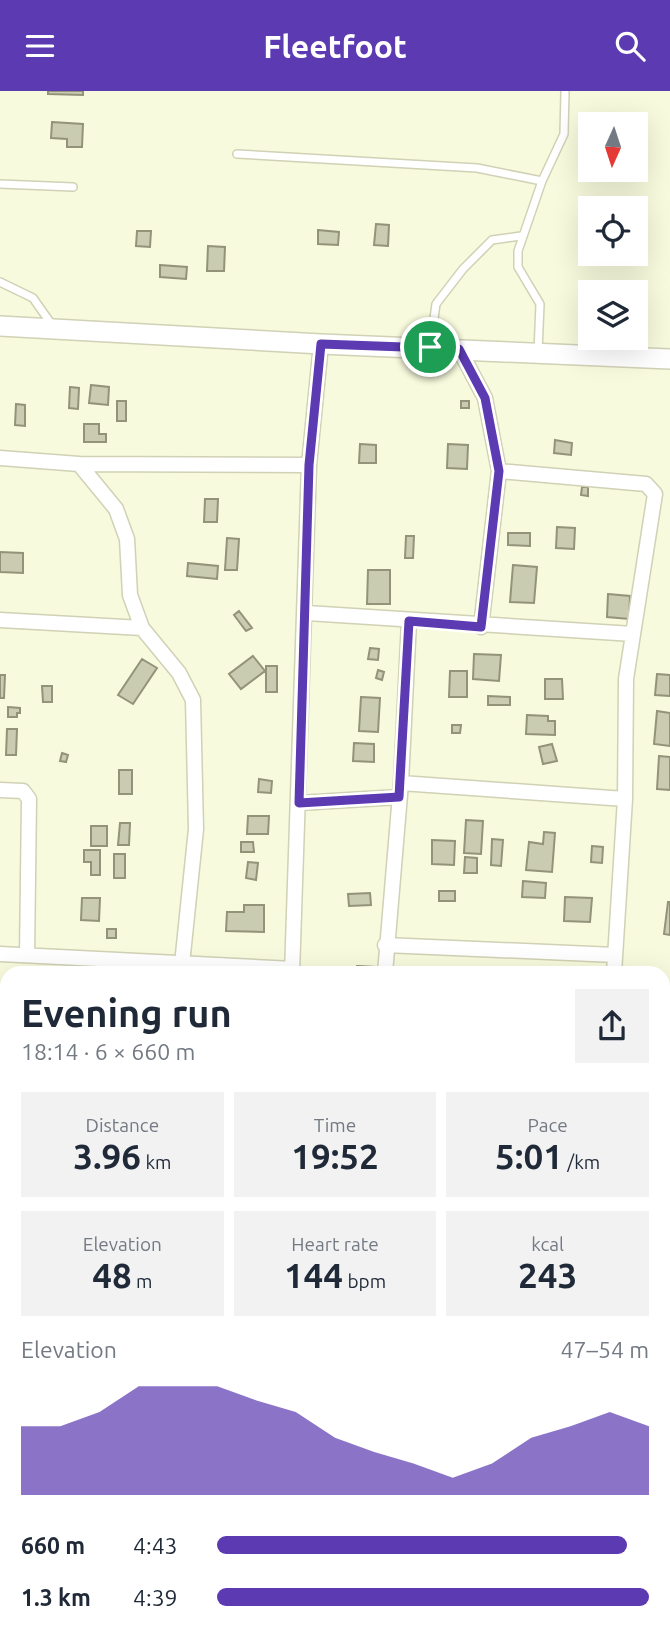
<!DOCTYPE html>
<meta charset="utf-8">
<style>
body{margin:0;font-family:Ubuntu,sans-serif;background:#f2f2f3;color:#1f2937;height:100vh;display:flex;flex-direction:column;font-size:26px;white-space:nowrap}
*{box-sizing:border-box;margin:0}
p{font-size:23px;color:#747a83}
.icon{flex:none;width:38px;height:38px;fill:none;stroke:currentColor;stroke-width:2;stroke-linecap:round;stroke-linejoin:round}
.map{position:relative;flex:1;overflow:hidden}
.panel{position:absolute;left:0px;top:875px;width:670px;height:674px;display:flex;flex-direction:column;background:#fff;border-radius:21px 21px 0 0;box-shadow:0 7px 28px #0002}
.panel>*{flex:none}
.needle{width:46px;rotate:183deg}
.fabs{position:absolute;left:578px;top:21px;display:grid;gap:14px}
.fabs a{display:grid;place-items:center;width:70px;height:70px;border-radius:0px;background:#fff;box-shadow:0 7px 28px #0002;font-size:35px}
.pin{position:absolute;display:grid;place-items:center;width:60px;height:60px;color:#fff;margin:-30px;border:4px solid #fff;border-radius:50%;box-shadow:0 2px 7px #0007}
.round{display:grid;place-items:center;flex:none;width:74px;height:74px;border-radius:0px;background:#f2f2f3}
.summary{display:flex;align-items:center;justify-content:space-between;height:119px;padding:0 21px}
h1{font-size:38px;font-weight:600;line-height:52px}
.metrics{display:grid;grid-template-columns:repeat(3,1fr);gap:10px;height:119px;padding:7px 21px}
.metrics div{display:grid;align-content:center;border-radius:0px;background:#f2f2f3;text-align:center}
.metrics b{font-size:35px;font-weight:600}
.metrics small{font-size:19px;font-weight:400}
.metrics p{font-size:19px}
.chart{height:196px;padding:14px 21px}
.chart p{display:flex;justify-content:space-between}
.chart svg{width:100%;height:126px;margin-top:7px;fill:#5b3ab2;opacity:.7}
ul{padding:0 21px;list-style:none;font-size:23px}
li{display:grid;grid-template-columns:112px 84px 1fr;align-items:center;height:52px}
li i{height:18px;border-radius:9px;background:#5b3ab2}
header{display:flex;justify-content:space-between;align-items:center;height:91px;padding:0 21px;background:#5b3ab2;color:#fff;font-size:32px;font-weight:600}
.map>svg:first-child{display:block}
.building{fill:#caccb1;stroke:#929379;stroke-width:2}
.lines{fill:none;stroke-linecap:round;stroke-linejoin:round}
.lane-casing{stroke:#d0d1b5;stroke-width:10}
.street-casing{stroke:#d0d1b5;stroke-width:17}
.secondary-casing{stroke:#d0d1b5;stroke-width:22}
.lane{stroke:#fff;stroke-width:7}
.street{stroke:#fff;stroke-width:14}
.secondary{stroke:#fff;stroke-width:19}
.route-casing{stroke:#fff;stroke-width:14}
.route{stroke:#5b3ab2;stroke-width:9}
</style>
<header><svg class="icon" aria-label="menu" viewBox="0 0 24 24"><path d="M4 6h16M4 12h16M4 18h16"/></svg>Fleetfoot<svg class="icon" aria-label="search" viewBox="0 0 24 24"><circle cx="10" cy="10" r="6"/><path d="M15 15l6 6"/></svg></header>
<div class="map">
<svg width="670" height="1548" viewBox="0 0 670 1548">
<rect width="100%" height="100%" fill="#f8fadd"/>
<path class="building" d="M48,0h35v4l-35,-1z
M52,31l31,2 -1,23h-15v-8l-16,-1z
M376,133l13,1 -1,21 -14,-1z
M318,139l21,2 -1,13 -20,-1z
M137,140h14l-1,16 -14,-1z
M208,155l17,1 -1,24h-17z
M160,174l27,2 -1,12 -26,-2z
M91,294l18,2 -1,18 -19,-2z
M70,296l9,1 -1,21 -9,-1z
M117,310h9v20h-9z
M461,310h8v7h-8z
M16,313l9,1v21l-10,-1z
M84,333h15v10h7v8h-22z
M555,349l17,3 -1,12 -17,-2z
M360,353l16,1v18h-17z
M448,353l20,1 -1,24 -20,-1z
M582,396h6v9l-7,-1z
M205,408h13l-1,23h-13z
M557,436l18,1 -1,21 -18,-1z
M508,442h22v13l-22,-1z
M406,445h8l-1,22h-8z
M227,447l12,1 -2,31h-12z
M0,461l23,1v20l-23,-1z
M188,472l30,3 -1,13 -30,-3z
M513,474l24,2 -3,36 -24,-1z
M368,479h22v34h-23z
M608,503l22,2 -1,23 -22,-2z
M239,520l13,17 -6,3 -12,-16z
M370,557l9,1 -1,11 -10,-1z
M474,563l27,1 -2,26 -26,-2z
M253,565l12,15 -24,18 -12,-15z
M142,568l15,9 -24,36 -15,-9z
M266,575h11v26h-11z
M378,579l6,2 -2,8 -6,-2z
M450,580h17v26h-18z
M657,583l13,1v21l-15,-1z
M0,584h5l-1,23h-4z
M545,588h17l1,20h-18z
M42,595h10v16h-9z
M488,605l22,1v8h-22z
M361,606l19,1 -2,34 -19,-1z
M8,616l12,1v5h-3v4h-9z
M657,620l13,2v33l-16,-2z
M527,624l21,1v5h7v14l-29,-1z
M452,634h9l-1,8h-8z
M7,638h10l-1,26h-10z
M354,652l20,1v18l-21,-1z
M552,653l5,17 -14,3 -4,-17z
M62,662l6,2 -2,7 -6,-1z
M659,665l11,1v33l-13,-1z
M119,679h13v24h-13z
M259,688l13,2 -1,12 -13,-1z
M248,725h21l-1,18h-21z
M466,729l17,1 -2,33 -17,-1z
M120,732h10l-1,22h-11z
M91,735h16v20h-16z
M544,741l11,1 -3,39 -26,-2 3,-28 14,2z
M492,748l11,1 -2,26 -10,-1z
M432,749l23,1 -1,24 -22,-1z
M241,751h12l1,10h-13z
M592,755l11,1 -1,16 -11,-1z
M84,759h16v25h-9v-13h-7z
M114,763h11v24h-11z
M465,766l12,1v15h-13z
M248,771l10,1 -2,17 -10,-2z
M523,790l23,2 -1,15 -23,-1z
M439,800h16v10h-16z
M370,802l1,12 -22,1 -1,-12z
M565,806l27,1 -2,24 -26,-1z
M82,807h18l-1,23 -18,-1z
M668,811h2v33l-6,-1z
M244,814h20v27l-38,-1 1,-19h17z
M107,838h9v9h-9z
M357,875l19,1v6h-20z
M663,1054h7l-3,23 -4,-1z
M663,1102l7,1v11l-6,-1 -1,8z
M663,1156h7v23h-7z
M0,1364h7v37h-7z
M554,1542h27v6h-20l-7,-2z"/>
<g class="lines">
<defs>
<path id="lane" d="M237,63l240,14 65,13
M0,93l73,3
M0,191l33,16 19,27
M430,256l6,-43 27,-35 29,-29 29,-4
M538,261l2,-48 -22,-37v-16l24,-70 22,-47 1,-43"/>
<path id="street" d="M459,258l26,49 14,73 -18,156
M0,367l79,6 230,1
M79,373l37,45 11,30 3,56 12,33 37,45 14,27 3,129 -14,135
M499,380l147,13 9,10 -29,185 -1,120 -11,174
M307,522l326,21
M0,529l142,8
M401,692l224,16
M0,699l23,1 6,8 -2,156
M299,712l100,-6
M385,854l230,10
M0,863l293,15
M292,882l17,-508 12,-121
M385,882l16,-190 8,-162
M663,1188h7
M0,1340h7
M0,1435l7,1
M144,1548v-6
M274,1548v-6
M352,1548l1,-6
M523,1548l1,-6"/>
<path id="secondary" d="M0,235l321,18 349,15"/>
</defs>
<use href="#lane" class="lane-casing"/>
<use href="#street" class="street-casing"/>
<use href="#secondary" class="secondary-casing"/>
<use href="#lane" class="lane"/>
<use href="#street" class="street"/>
<use href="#secondary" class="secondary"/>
</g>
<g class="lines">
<defs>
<path id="route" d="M321,253l138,5 26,49 14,73 -18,156 -72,-6 -10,176 -100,6 10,-338z"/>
</defs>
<use href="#route" class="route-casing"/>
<use href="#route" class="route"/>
</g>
</svg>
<div class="fabs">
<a><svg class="needle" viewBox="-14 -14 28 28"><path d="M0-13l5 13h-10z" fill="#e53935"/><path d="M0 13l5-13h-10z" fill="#747a83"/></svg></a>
<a><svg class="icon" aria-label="locate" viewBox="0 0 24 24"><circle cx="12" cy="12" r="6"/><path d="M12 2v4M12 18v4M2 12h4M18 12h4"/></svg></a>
<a><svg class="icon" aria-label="layers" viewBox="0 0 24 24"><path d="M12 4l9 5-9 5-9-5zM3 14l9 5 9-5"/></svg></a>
</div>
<div class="pin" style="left:430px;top:256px;background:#1e9e55"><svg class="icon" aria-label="arrive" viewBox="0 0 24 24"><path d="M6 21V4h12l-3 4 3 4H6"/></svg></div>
<section class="panel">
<div class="summary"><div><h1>Evening run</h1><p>18:14 · 6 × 660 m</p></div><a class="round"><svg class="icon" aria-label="share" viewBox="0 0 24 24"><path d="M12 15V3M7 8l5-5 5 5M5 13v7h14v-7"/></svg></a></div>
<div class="metrics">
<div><p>Distance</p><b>3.96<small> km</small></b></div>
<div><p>Time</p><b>19:52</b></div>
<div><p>Pace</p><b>5:01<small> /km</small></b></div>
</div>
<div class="metrics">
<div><p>Elevation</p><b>48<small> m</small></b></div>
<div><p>Heart rate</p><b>144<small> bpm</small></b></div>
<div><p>kcal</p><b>243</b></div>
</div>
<div class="chart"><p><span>Elevation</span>47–54 m</p>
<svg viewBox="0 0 160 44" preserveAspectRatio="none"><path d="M0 44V20L10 20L20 15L30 6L40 6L50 6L60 11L70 15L80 24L90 29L100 33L110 38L120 33L130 24L140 20L150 15L160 20V44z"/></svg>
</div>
<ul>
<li><b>660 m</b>4:43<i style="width:95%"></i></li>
<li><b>1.3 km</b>4:39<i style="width:100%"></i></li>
</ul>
</section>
</div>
